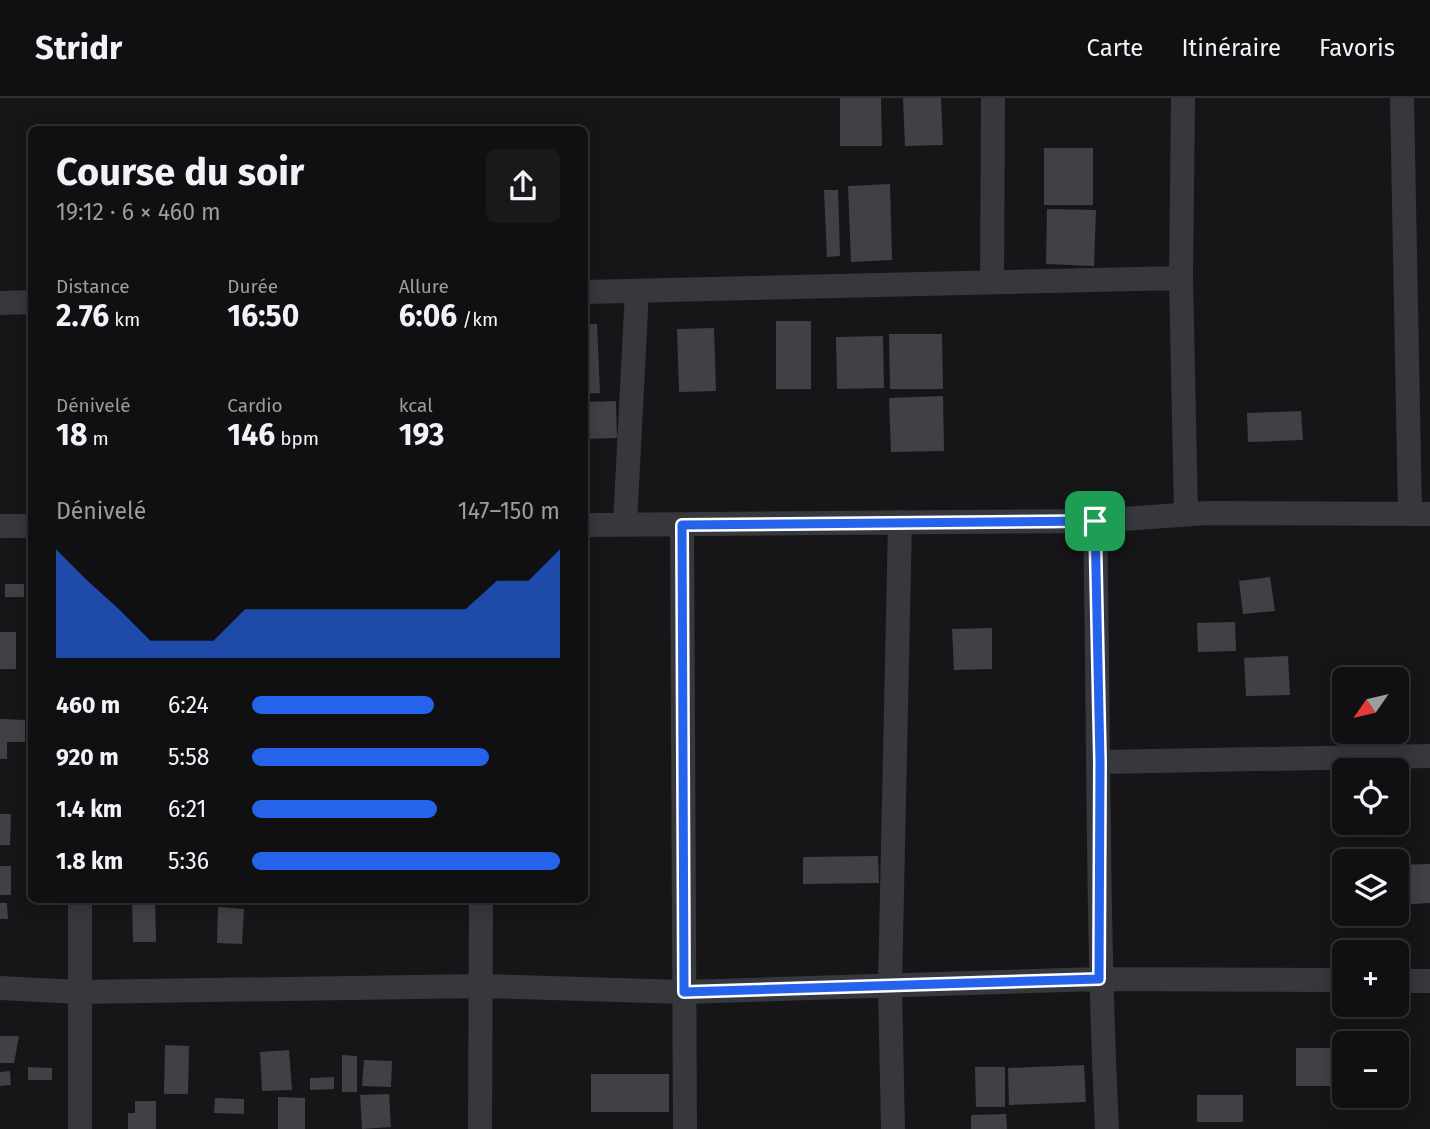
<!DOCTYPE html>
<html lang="fr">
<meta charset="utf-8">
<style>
body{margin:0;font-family:"Fira Sans",sans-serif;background:#19191b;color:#f1f3f6;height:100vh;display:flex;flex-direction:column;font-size:26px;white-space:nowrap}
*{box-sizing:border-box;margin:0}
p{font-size:23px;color:#9c9d9f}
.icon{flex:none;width:38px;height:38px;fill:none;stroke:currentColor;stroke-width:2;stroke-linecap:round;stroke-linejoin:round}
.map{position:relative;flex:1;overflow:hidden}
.sheet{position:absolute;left:28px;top:28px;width:560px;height:777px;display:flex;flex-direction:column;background:#101012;border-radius:10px;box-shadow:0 4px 18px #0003,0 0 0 2px #303032}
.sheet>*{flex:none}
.needle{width:46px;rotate:236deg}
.fabs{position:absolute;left:1332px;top:569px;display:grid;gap:14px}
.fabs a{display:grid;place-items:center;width:77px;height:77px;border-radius:10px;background:#101012;box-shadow:0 4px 18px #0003,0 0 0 2px #303032;font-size:35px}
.pin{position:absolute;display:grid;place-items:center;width:60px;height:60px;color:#fff;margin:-30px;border-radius:14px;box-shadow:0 4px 10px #0006}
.round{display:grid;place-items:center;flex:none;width:74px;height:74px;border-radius:10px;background:#19191b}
.overview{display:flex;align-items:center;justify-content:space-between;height:119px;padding:0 28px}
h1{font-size:38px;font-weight:700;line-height:52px}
.stats{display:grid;grid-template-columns:repeat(3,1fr);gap:10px;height:119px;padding:7px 28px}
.stats div{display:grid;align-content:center}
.stats b{font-size:30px;font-weight:700}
.stats small{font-size:19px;font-weight:400}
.stats p{font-size:19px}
.chart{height:196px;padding:14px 28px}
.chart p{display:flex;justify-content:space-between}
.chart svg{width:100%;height:126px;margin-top:7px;fill:#2563eb;opacity:.7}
ul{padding:0 28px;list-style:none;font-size:23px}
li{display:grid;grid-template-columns:112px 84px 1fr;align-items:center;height:52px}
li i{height:18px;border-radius:9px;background:#2563eb}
header{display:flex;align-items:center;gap:42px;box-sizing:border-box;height:98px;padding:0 35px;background:#101012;border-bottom:2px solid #303032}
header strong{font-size:33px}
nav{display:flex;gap:38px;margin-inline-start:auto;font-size:24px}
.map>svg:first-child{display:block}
.building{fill:#404145}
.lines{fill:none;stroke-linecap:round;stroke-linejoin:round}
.minor{stroke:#37383d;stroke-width:24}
.route-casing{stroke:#fff;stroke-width:14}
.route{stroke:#2563eb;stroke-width:9}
</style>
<header>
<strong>Stridr</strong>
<nav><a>Carte</a><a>Itinéraire</a><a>Favoris</a></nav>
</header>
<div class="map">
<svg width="1430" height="1031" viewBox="0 0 1430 1031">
<rect width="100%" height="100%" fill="#161618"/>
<path class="building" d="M840,0h41l1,48h-42z
M903,0h38l2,47 -38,1z
M1044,50h49v57h-49z
M890,86l2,76 -41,2 -3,-76z
M824,92h14l2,66 -13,1z
M1047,111l49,1 -2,56 -48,-2z
M776,223h35v68h-35z
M584,226h13l3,69 -16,1z
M714,230l2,63 -37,1 -2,-63z
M889,236h53l1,55h-53z
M883,238l1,52 -47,1 -1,-52z
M943,298l1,55 -53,1 -2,-54z
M616,303l1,37 -33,1v-37z
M1301,313l2,29 -55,2 -1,-29z
M1270,479l5,34 -32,3 -4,-33z
M5,486h19v13h-19z
M1235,524l1,29 -38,1 -1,-29z
M992,530v41l-38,1 -2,-41z
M0,534h16v37h-16z
M1288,558l2,39 -44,1 -2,-38z
M0,621l25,1v22h-18v17h-7z
M0,716h11l-1,31h-10z
M878,758l1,27 -76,1v-27z
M1430,766v39l-34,2v-40z
M0,768h11v29h-11z
M132,802h23l1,42h-23z
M0,805h7l1,16h-8z
M218,809l26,2 -2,35 -25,-1z
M0,938h19l-5,27h-14z
M165,947l24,1 -1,48h-24z
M1296,950h45v38h-45z
M289,952l3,40 -30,1 -2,-39z
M342,957l15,1v36h-15z
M364,962l28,1 -1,26 -29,-1z
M1084,967l2,37 -77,3 -1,-37z
M28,969l24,1v12h-24z
M975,969h30v40h-29z
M10,973l1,14 -11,1v-14z
M591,976h78v38h-78z
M334,979v12l-24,1v-12z
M389,996l2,33 -29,2 -2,-34z
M1197,997h46v27h-46z
M278,999l27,1v31h-27z
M215,1000l29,1v15l-30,-1z
M135,1003h21v28h-28v-16h7z
M1006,1016l1,15h-36v-14z"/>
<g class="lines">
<path class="minor" d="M1183,0l-2,180 5,235
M1402,0l8,415
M992,184l1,-184
M584,194l597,-14
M0,205l32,-1
M1095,423c4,203 2,406 12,608
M625,426l12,-233
M584,427l511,-4 112,-8 223,1
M682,427l3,604
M0,428h32
M1100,664l330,-6
M80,802v229
M1396,883h34
M0,890l79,4 402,-6 203,6 415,-13 245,1
M480,1031l1,-229
M893,1031l-3,-143 10,-464"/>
</g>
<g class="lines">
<defs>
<path id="route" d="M1095,423l5,241 -1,217 -415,13 -2,-467z"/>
</defs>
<use href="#route" class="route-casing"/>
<use href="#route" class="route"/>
</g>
</svg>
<div class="fabs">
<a><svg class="needle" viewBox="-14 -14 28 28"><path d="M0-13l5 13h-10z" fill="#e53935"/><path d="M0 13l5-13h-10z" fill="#9c9d9f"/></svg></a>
<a><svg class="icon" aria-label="locate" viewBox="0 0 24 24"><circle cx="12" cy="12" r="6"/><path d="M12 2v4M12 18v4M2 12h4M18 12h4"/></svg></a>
<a><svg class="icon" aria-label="layers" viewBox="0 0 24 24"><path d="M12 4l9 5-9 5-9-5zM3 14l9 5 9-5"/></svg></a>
<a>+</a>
<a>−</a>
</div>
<div class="pin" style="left:1095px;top:423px;background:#1e9e55"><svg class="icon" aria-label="arrive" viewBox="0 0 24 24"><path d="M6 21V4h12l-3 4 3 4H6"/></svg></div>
<section class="sheet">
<div class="overview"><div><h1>Course du soir</h1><p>19:12 · 6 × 460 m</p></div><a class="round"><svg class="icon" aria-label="share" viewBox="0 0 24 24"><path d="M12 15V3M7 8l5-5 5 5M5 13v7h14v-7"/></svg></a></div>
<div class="stats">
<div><p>Distance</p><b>2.76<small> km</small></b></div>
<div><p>Durée</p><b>16:50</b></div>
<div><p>Allure</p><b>6:06<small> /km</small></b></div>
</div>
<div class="stats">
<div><p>Dénivelé</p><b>18<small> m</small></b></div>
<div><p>Cardio</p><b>146<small> bpm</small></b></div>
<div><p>kcal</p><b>193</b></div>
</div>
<div class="chart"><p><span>Dénivelé</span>147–150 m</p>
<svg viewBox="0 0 160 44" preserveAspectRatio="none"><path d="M0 44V6L10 17L20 27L30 38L40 38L50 38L60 27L70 27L80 27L90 27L100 27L110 27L120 27L130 27L140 17L150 17L160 6V44z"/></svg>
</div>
<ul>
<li><b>460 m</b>6:24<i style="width:59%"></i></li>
<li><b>920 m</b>5:58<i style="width:77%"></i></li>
<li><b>1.4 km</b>6:21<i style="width:60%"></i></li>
<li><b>1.8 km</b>5:36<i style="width:100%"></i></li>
</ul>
</section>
</div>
